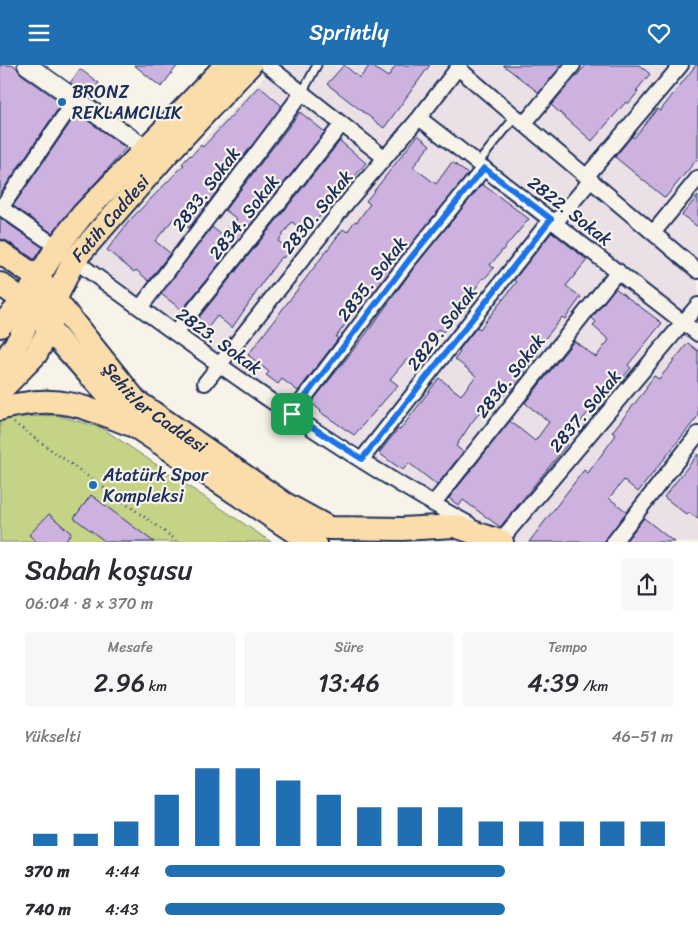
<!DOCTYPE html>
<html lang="tr">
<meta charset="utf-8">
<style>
body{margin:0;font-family:Sriracha,sans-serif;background:#f7f7f7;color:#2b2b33;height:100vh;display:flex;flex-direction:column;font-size:19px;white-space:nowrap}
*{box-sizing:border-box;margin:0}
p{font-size:16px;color:#7c7c81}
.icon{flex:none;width:28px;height:28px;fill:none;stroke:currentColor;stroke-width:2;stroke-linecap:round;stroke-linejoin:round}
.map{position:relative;height:477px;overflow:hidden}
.details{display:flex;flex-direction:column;background:#fff;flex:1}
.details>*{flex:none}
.pin{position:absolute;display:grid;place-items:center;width:42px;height:42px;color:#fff;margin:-21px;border-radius:10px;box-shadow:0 2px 8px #0006}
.round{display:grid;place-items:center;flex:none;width:52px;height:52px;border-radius:5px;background:#f7f7f7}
.head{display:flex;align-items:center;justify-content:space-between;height:85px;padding:0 25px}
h1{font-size:28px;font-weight:600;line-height:38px}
.figures{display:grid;grid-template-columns:repeat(3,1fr);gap:8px;height:85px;padding:5px 25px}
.figures div{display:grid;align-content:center;border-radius:5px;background:#f7f7f7;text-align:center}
.figures b{font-size:25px;font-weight:600}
.figures small{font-size:14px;font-weight:400}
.figures p{font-size:14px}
.chart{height:140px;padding:10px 25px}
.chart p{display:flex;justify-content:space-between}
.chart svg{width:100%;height:90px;margin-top:5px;stroke:#1f6fb2;stroke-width:6}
ul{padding:0 25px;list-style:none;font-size:16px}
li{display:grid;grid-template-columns:80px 60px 1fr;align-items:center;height:38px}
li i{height:12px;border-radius:6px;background:#1f6fb2}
header{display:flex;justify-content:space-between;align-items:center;height:65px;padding:0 25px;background:#1f6fb2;color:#fff;font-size:22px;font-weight:600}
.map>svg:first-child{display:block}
.built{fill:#eae0e6}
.green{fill:#c5d387;stroke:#708172}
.building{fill:#cdb2e0;stroke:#1b2f5e}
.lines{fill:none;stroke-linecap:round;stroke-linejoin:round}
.service-casing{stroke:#1b2f5e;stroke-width:11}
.minor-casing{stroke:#1b2f5e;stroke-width:18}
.tertiary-casing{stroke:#1b2f5e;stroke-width:21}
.primary-casing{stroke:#1b2f5e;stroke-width:26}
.path{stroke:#1b2f5e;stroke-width:2.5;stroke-dasharray:1 4;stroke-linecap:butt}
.service{stroke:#f7f3e8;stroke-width:7}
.minor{stroke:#f7f3e8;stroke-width:14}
.tertiary{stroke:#f7f3e8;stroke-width:18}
.primary{stroke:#faddab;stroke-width:22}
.route-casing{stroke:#fff;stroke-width:10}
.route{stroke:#1a73e8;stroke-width:6}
.poi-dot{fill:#1f6fb2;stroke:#f7f3e8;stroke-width:2}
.labels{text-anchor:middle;stroke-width:4.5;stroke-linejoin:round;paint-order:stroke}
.poi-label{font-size:18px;fill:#1b2f5e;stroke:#f7f3e8;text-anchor:start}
.street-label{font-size:18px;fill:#1b2f5e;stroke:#f7f3e8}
</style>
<header><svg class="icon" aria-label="menu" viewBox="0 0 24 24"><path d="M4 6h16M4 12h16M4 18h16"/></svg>Sprintly<svg class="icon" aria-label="heart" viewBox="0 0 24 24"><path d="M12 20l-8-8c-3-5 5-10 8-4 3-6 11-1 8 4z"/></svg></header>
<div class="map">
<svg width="698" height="477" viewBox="0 0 698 477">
<rect width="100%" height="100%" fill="#f7f3e8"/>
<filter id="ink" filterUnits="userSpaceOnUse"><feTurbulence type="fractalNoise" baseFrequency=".02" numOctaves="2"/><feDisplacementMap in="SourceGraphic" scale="10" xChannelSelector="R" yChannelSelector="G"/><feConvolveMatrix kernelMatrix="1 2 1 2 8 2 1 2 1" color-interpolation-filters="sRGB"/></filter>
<g filter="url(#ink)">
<path class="built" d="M276,0h422v477h-211l-414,-268z"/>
<path class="green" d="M56,350l46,13 169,114h-271v-120l6,-4z"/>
<path class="building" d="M0,0h14l7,9 41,29 -62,91z
M134,0h44l-17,22z
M344,0l16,13 10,-13 18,12 8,-12h34l-46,63 -57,-44z
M503,0h59l-23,28z
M586,0h53l11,9 -14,17 2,1 -10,12 -2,-2 -34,39 -41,-36z
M696,0h2v93l-33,40 -50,-41 17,-21 2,2 23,-29 3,2z
M80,4l19,14 -9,13 -20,-13z
M259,21l23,20 -93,122 -14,-11 -20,24 15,12 -21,28 -13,-11 -2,2 -27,-22 23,-30 54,-55 -2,-1 8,-9 1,1 10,-11 2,2z
M300,47l25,20 -143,178 -21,-16 51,-67 11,9 14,-17 -12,-9z
M77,48l49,35 -74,85 -39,-27z
M418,70l12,10 -17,22 23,17 16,-22 16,12 -109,138 -3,-3 -20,28 2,2 -40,52 -16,-12 -4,5 -12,-9 3,-3 -21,-17 95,-126 4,3 8,-11 2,1 13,-18 -4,-3z
M340,76l26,22 -17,20 -1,-1 -14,16 -18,23 -3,-2 -9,12 -12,-9 -14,19 12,9 -7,8 -2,-1 -13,18 -36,53 -15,-12 -10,13 -11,-8z
M482,119l47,35 -39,46 4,3 -10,11 -1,-1 -40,54 -5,-3 -26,35 -5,-5 -17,20 8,6 -44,50 -34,-23 1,-1 -10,-8 55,-69 50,-69z
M698,131v31l-16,-12z
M0,153l42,29 -8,12 -27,-18 -7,-2z
M552,167l35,28 -21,26 15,11 -16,22 -3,-2 -18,23 -8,11 3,2 -15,18 2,2 -15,19 -3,-2 -9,11 -6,-5 -21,26 -16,24 7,6 -26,33 -28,-22 -6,7 -12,-8 -12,-9 19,-24 2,1 39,-52 22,17 15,-19 -21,-17 5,-7 -1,-2 18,-23 3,2 8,-11 29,-36 -3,-2z
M615,223l47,35 -34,42 3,3 -39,46 -3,-3 -24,32 2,2 -67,82 -37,-27 -4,6 -10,-8 61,-77 25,20 14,-19 -24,-19 49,-62 22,16 13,-17 -16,-14 3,-4 -4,-4z
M688,278l10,8v65l-60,76 -14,-12 -15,18 18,14 -22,30h-76l55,-72 4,3 28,-38 -4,-3 35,-44 -1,-1 8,-11 5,3z
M698,389v65l-9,-6 -2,2 -23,-18z
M91,430l63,47h-48l-32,-24z
M49,449l22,19 -7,9h-27l-8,-7z
M644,453l30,24h-49z"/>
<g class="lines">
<defs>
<path id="service" d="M302,28l15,-28
M478,98l38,-47"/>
<path id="minor" d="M267,0l118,93
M458,3l240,203
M419,53l279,216
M524,59l49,-59
M586,112l95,-112
M0,142l57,40
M1,143l74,-108
M555,158l36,-43
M653,168l45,-55
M74,195c128,93 256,188 395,264
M140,243l162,-215
M175,268l167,-209
M205,318l144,-183 70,-82 41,-53
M292,349l117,-154 75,-92
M362,394l189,-240
M433,439l185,-233
M494,473l6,3 198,-236
M614,477l84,-108"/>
<path id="tertiary" d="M27,0l119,84"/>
<g id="primary">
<path id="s1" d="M0,187l38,26 98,123 149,103 44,24 73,1 53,-3 47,16"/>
<path d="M0,219l24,17 112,126 168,111 11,4"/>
<path d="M0,261l24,-25 33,-54 26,-33 143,-149"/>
<path d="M0,302l20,-29 17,-39"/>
<path id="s2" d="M0,326l36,-37 13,-24 6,-30 19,-40 93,-106 83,-89"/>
<path d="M0,344c7,-3 15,-4 23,-5 43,-8 71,7 111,22"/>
</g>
</defs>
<use href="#service" class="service-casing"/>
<use href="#minor" class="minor-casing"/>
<use href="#tertiary" class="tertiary-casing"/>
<use href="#primary" class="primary-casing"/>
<path class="path" d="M14,358l165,119"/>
<use href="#service" class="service"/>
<use href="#minor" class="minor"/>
<use href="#tertiary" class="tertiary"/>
<use href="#primary" class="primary"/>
</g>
</g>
<g class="lines" filter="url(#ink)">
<defs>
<path id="route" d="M484,103l67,51 -189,240 -70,-45 117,-154z"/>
</defs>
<use href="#route" class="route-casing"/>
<use href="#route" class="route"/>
</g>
<g class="poi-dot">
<circle cx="62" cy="37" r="5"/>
<circle cx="93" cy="420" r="5"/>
</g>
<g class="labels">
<g class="poi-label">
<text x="72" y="33">BRONZ<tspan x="72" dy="21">REKLAMCILIK</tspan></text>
<text x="103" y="416">Atatürk Spor<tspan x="103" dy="21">Kompleksi</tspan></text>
</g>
<g class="street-label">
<text transform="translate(206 124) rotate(-53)" y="6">2833. Sokak</text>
<text transform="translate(570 146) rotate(38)" y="6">2822. Sokak</text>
<text transform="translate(317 147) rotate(-51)" y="6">2830. Sokak</text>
<text transform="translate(244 152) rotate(-52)" y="6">2834. Sokak</text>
<text dy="6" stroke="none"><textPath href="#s2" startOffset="209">Fatih Caddesi</textPath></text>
<text transform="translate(372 214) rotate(-52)" y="6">2835. Sokak</text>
<text transform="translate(442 263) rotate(-52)" y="6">2829. Sokak</text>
<text transform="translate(219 276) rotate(36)" y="6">2823. Sokak</text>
<text transform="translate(510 311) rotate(-52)" y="6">2836. Sokak</text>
<text dy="6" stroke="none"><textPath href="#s1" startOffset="222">Şehitler Caddesi</textPath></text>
<text transform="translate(585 346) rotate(-50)" y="6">2837. Sokak</text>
</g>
</g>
</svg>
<div class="pin" style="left:292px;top:349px;background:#1e9e55"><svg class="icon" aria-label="arrive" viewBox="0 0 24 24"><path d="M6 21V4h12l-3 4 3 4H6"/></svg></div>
</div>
<section class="details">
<div class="head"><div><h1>Sabah koşusu</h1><p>06:04 · 8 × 370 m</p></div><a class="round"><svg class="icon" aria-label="share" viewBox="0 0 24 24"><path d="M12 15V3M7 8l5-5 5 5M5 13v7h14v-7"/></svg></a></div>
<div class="figures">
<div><p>Mesafe</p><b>2.96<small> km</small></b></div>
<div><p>Süre</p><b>13:46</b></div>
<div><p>Tempo</p><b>4:39<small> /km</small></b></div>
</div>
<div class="chart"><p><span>Yükselti</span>46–51 m</p>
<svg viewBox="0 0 160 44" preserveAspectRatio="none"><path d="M5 44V38M15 44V38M25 44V32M35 44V19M45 44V6M55 44V6M65 44V12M75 44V19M85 44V25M95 44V25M105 44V25M115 44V32M125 44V32M135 44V32M145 44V32M155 44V32"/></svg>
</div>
<ul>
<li><b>370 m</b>4:44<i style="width:67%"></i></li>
<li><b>740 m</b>4:43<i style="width:67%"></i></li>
</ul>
</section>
